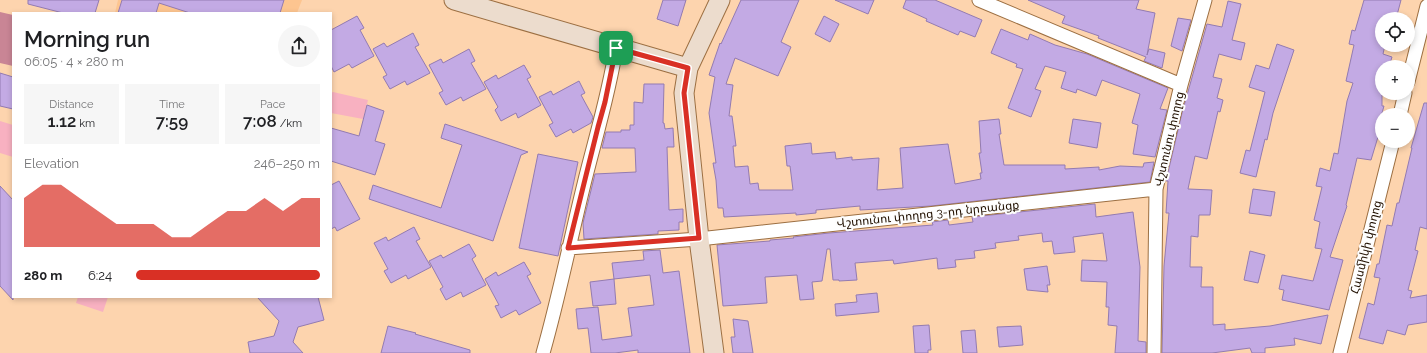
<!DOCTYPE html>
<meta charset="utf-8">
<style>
body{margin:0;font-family:Raleway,"Noto Sans Armenian",sans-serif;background:#f6f6f6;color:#202124;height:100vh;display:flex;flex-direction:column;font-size:15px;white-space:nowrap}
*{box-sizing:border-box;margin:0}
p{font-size:13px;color:#757577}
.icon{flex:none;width:22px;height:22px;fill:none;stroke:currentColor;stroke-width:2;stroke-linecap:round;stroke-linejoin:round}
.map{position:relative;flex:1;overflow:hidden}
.drawer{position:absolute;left:12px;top:12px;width:320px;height:286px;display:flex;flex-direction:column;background:#fff;border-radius:0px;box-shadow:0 2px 6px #0003}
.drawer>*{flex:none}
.tools{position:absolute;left:1375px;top:12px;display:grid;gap:8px}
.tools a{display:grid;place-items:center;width:40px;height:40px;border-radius:50%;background:#fff;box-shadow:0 2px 6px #0003;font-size:20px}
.pin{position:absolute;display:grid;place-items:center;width:34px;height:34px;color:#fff;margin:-17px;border-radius:8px;box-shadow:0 2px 6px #0006}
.round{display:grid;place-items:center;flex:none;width:42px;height:42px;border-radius:21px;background:#f6f6f6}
.overview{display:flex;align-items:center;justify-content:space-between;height:68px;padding:0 12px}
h1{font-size:22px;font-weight:600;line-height:30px}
.stats{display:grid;grid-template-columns:repeat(3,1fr);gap:6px;height:68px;padding:4px 12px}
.stats div{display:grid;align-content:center;border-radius:0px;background:#f6f6f6;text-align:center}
.stats b{font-size:17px;font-weight:600}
.stats small{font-size:11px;font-weight:400}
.stats p{font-size:11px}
.chart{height:112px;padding:8px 12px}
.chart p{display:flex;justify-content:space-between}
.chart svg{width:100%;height:72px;margin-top:4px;fill:#d93025;opacity:.7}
ul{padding:0 12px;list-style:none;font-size:13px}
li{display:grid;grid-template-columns:64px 48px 1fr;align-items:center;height:30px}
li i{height:10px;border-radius:5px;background:#d93025}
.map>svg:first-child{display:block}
.built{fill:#fdc590}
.green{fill:#f8b1c1}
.forest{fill:#c98595}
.building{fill:#c3aae4;stroke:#937bb1}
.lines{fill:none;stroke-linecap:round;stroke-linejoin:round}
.minor-casing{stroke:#9c6f42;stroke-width:15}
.secondary-casing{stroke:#9c6f42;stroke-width:21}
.minor{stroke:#fff;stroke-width:13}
.secondary{stroke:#ecdccd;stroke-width:19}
.route-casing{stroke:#fff;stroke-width:8}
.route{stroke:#d93025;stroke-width:5}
.labels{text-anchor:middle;stroke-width:4;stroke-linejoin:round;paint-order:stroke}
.street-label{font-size:12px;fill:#211001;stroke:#fdfdfd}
</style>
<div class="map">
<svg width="1427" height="353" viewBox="0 0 1427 353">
<rect width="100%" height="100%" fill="#fdd4ae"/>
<path class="built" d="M118,0h184l-5,13h-182z"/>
<path class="green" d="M333,92l35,8 -5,19 -32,-6v-20z
M0,121l13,4v32l-13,-4z
M78,297h30l-5,15 -27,-9z"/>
<path class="forest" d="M0,12l13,3v51l-13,-3z"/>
<path class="building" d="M28,0h71l-4,13h-32l-35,-9z
M122,0h162l-4,13h-90l-31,-10 -3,10h-38z
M663,0h23l-8,26 -21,-7z
M741,0h58l-18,42 10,5 -13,29 -43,-18 -9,26 7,1 -4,31h3l4,30h-3l2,21 13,-1 2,18 8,-1 1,7h34l-3,-24h-3l-2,-20 26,-3 1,11 23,-2 1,7 16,-2v3l27,-2 -2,32 26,-2 -3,-40 48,-4 7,40 26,-5 -1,-6h2l-3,-20h2l-2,-32 20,-2 2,15h-2l5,31h61v4l34,-2v3l21,-4 23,1 1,-4 10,-1 -4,20 -219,24 -71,4v-4l-44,4v3l-20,2v-2l-72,4 -1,-9h-5l-2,-28 -3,-17h3l-7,-50 6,-36 -6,-2 11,-32 1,1z
M835,0h39l-6,14z
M906,0h29l47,20 -7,17 -15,-6 -2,4 -32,-14 1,-2 -24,-11z
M1028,0h111l-3,9 19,4 -8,42 2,-6 16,4 -3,15 -18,-7 2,-4 -48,-19 1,-2 -37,-13 3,-7z
M1364,0h37l-5,19h-14v26h3l-2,9 9,3 -3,10h-7v39h2l-6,21h3l-10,33 -14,-2 -11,47 1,1 -17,51 13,3 -14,50 -47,-10 2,-10 -5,-1 3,-14 31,6 9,-32 -7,-1 5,-26 -6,-2 8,-33 -6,-1 4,-18 10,3 4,-18 4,1 9,-53 6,-18 -7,-2 8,-36 -5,-1 3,-14 3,1z
M1228,1l13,3 -9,36 13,3 -4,17 -22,-6 -6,23 9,2 -5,19 6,2 -3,12 -2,-1 -11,48 -12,-3 -7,33 24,1 -2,25h-11l-1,22 -7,-1 -1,31h12l-1,20h12v38l12,-1v6l45,-4 58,-11 -7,29 -27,-6 1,7 -30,3v5h-13l-2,-5 -38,5h-50l2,-87 5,-53h-3l2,-32h-2l16,-68 25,-89 15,3z
M357,16l7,12 -4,2 14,26 -22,12 -3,-4 -15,8 -3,-6v-36z
M824,16l15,8 -9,18 -15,-8z
M1178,18l13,2 -9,31 -11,-5z
M1001,29l27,11 2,-6 25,11 32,9 81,34 -8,21 7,1 -12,47 -22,-3 5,-29 -6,-2 8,-29 -38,-14 -6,16 -19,-7 -1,4 -15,-5 5,-16 -21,-6 -10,23 6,2 -10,26 -23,-9 15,-39 -7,-2 1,-3 -26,-11z
M413,33l6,12 -4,2 15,26 -23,12 -2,-4 -15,8 -7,-12 4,-2 -14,-26 11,-6 3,4z
M1277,44l17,6 -21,63 -6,27 -2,-1 -9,38 -16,-4 6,-23 4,1 15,-59 -16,-5 7,-22 13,4z
M469,49l6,12 -4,2 15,26 -23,12 -2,-4 -15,8 -7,-12 4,-2 -14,-26 12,-6 2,4z
M524,65l7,12 -4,2 14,26 -23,13 -2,-5 -15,8 -6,-11 3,-3 -14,-25 12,-7 2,4z
M0,73l13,4v32l-13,-3z
M579,81l6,12 -4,2 12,22 -2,6 -18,10 -2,-4 -15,8 -7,-12 4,-2 -14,-26 12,-6 2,4z
M644,84h20l-1,39h1l1,6 8,-1 1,19h-7l2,63 14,-1v13h-4v8l-21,1v3l-74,5 -1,-16 12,-49 41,-2 -1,-24h-33l4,-16h15v-2h9v-5h4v-23l9,1z
M1424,103h3v126l-7,-2 -5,23 3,1 -10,39 4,1 -2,7 17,-3v27l-19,3 -3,10 -18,-5 -4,14 -24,-6 9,-35 6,2 6,-27 -6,-1 3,-13h2l8,-39 5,1 5,-23h2l13,-55h-1z
M367,105l17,6 -9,30 10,3 -10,31 -44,-14v-33l28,8z
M1073,119l28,4 -4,25 -28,-5z
M445,124l83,28 -7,3 -28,86 -124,-42 4,-14 68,23 21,-63 -21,-7z
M538,154l40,8 -20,94 -39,-8z
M339,181l21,38 -23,12 -2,-4 -4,2v-44z
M0,186l13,14v100l-13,-14z
M1253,189l22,3 -4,24 -22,-3z
M1095,204l1,13 37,-5 7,55 -2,74 8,1v11h-31l2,-27 -9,-1 1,-18h-3l1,-25 -26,-1 1,-21 25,1 -4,-28 -30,4 2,15 -21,2 -2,-13 -9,1 -1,-9 -24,3 1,4 -24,3 1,5 -22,3 1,7 -20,2 1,7 -18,2 -1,-11 -43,6 -1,-4 -38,3 2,17 -18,1v-1h-6l-3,-31h-3l-5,32 -10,1 2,17 -14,1 -3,-25 -32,2 2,26 -44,3 -6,-61 53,-4v-1l24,-2 -1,-1 36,-4 104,-8 -1,-3 16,-2 1,5 24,-3 -1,-5z
M414,227l6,12 -4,2 15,26 -23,12 -2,-4 -15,8 -7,-12 4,-2 -14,-26 12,-6 2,4z
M469,244l7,12 -4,3 14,26 -23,12 -2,-5 -15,8 -6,-11 3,-2 -14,-26 12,-6 2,3z
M660,250l3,23 16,-2 11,82h-52v-3l-23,3h-24l-3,-25 -10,1 -2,-20 22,-2 4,33 30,-4 -4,-28 26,-3 -4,-30 -36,4 -2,-16 32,-3 -1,-9z
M1250,251l15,4 -7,28 -14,-3z
M524,262l7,12 -4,2 14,27 -22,12 -3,-5 -15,8 -6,-12 4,-1 -14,-26 11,-7 2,4z
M1047,266l3,19h-3l1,7 -21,-2 -3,-21z
M614,279l2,25 -23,2 -3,-24z
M877,293l2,19 -43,4 -1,-12 22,-2 -1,-7z
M257,297h61l6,23 -26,7 -5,15 10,11h-53l-2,-11 26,-6 5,-15z
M733,319l15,2 5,32h-20l-2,-16h4z
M929,325l2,25h-3v3h-13l-2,-27z
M388,326l28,7 -1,1 55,16v3h-89z
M1021,326l2,19 -24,2 -2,-20z
M975,330l2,23h-14l-2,-22z"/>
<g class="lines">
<defs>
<path id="minor" d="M979,0l202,85
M1408,82l19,-76
M1400,115l5,-22
M568,248l131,-9 457,-50
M543,353c16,-56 27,-112 41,-169 11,-45 25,-90 32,-136
M1154,353l2,-164 25,-104 24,-85
M1340,353l53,-212"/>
<path id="secondary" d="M454,0l234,68
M714,353l-15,-114 -15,-146 4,-25 32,-68"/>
</defs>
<use href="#minor" class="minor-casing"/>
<use href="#secondary" class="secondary-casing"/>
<use href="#minor" class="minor"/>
<use href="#secondary" class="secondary"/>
</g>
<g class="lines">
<defs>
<path id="route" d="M616,48l72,20 -4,25 15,145 -131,10 30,-121 7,-25z"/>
</defs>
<use href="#route" class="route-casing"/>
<use href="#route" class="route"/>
</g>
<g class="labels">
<g class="street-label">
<text transform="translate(1169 139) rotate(-77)" y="4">Վշտունու փողոց</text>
<text transform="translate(928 214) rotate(-6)" y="4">Վշտունու փողոց 3-րդ նրբանցք</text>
<text transform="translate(1366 247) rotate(-76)" y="4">Հասմիկի փողոց</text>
</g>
</g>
</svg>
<div class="tools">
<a><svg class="icon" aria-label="locate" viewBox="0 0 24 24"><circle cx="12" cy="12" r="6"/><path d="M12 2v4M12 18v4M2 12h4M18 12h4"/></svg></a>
<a>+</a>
<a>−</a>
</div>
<div class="pin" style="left:616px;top:48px;background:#1e9e55"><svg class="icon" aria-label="arrive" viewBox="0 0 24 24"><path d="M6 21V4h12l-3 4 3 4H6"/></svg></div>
<section class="drawer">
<div class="overview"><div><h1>Morning run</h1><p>06:05 · 4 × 280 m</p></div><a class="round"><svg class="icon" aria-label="share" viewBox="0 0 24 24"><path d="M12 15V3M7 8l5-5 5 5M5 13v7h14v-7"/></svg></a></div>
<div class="stats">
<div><p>Distance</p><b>1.12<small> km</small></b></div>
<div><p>Time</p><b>7:59</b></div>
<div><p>Pace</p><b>7:08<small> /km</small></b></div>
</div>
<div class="chart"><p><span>Elevation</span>246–250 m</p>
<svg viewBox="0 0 160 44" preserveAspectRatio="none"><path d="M0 44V14L10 6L20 6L30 14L40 22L50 30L60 30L70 30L80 38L90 38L100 30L110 22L120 22L130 14L140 22L150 14L160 14V44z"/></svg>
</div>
<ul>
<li><b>280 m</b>6:24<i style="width:100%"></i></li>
</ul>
</section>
</div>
